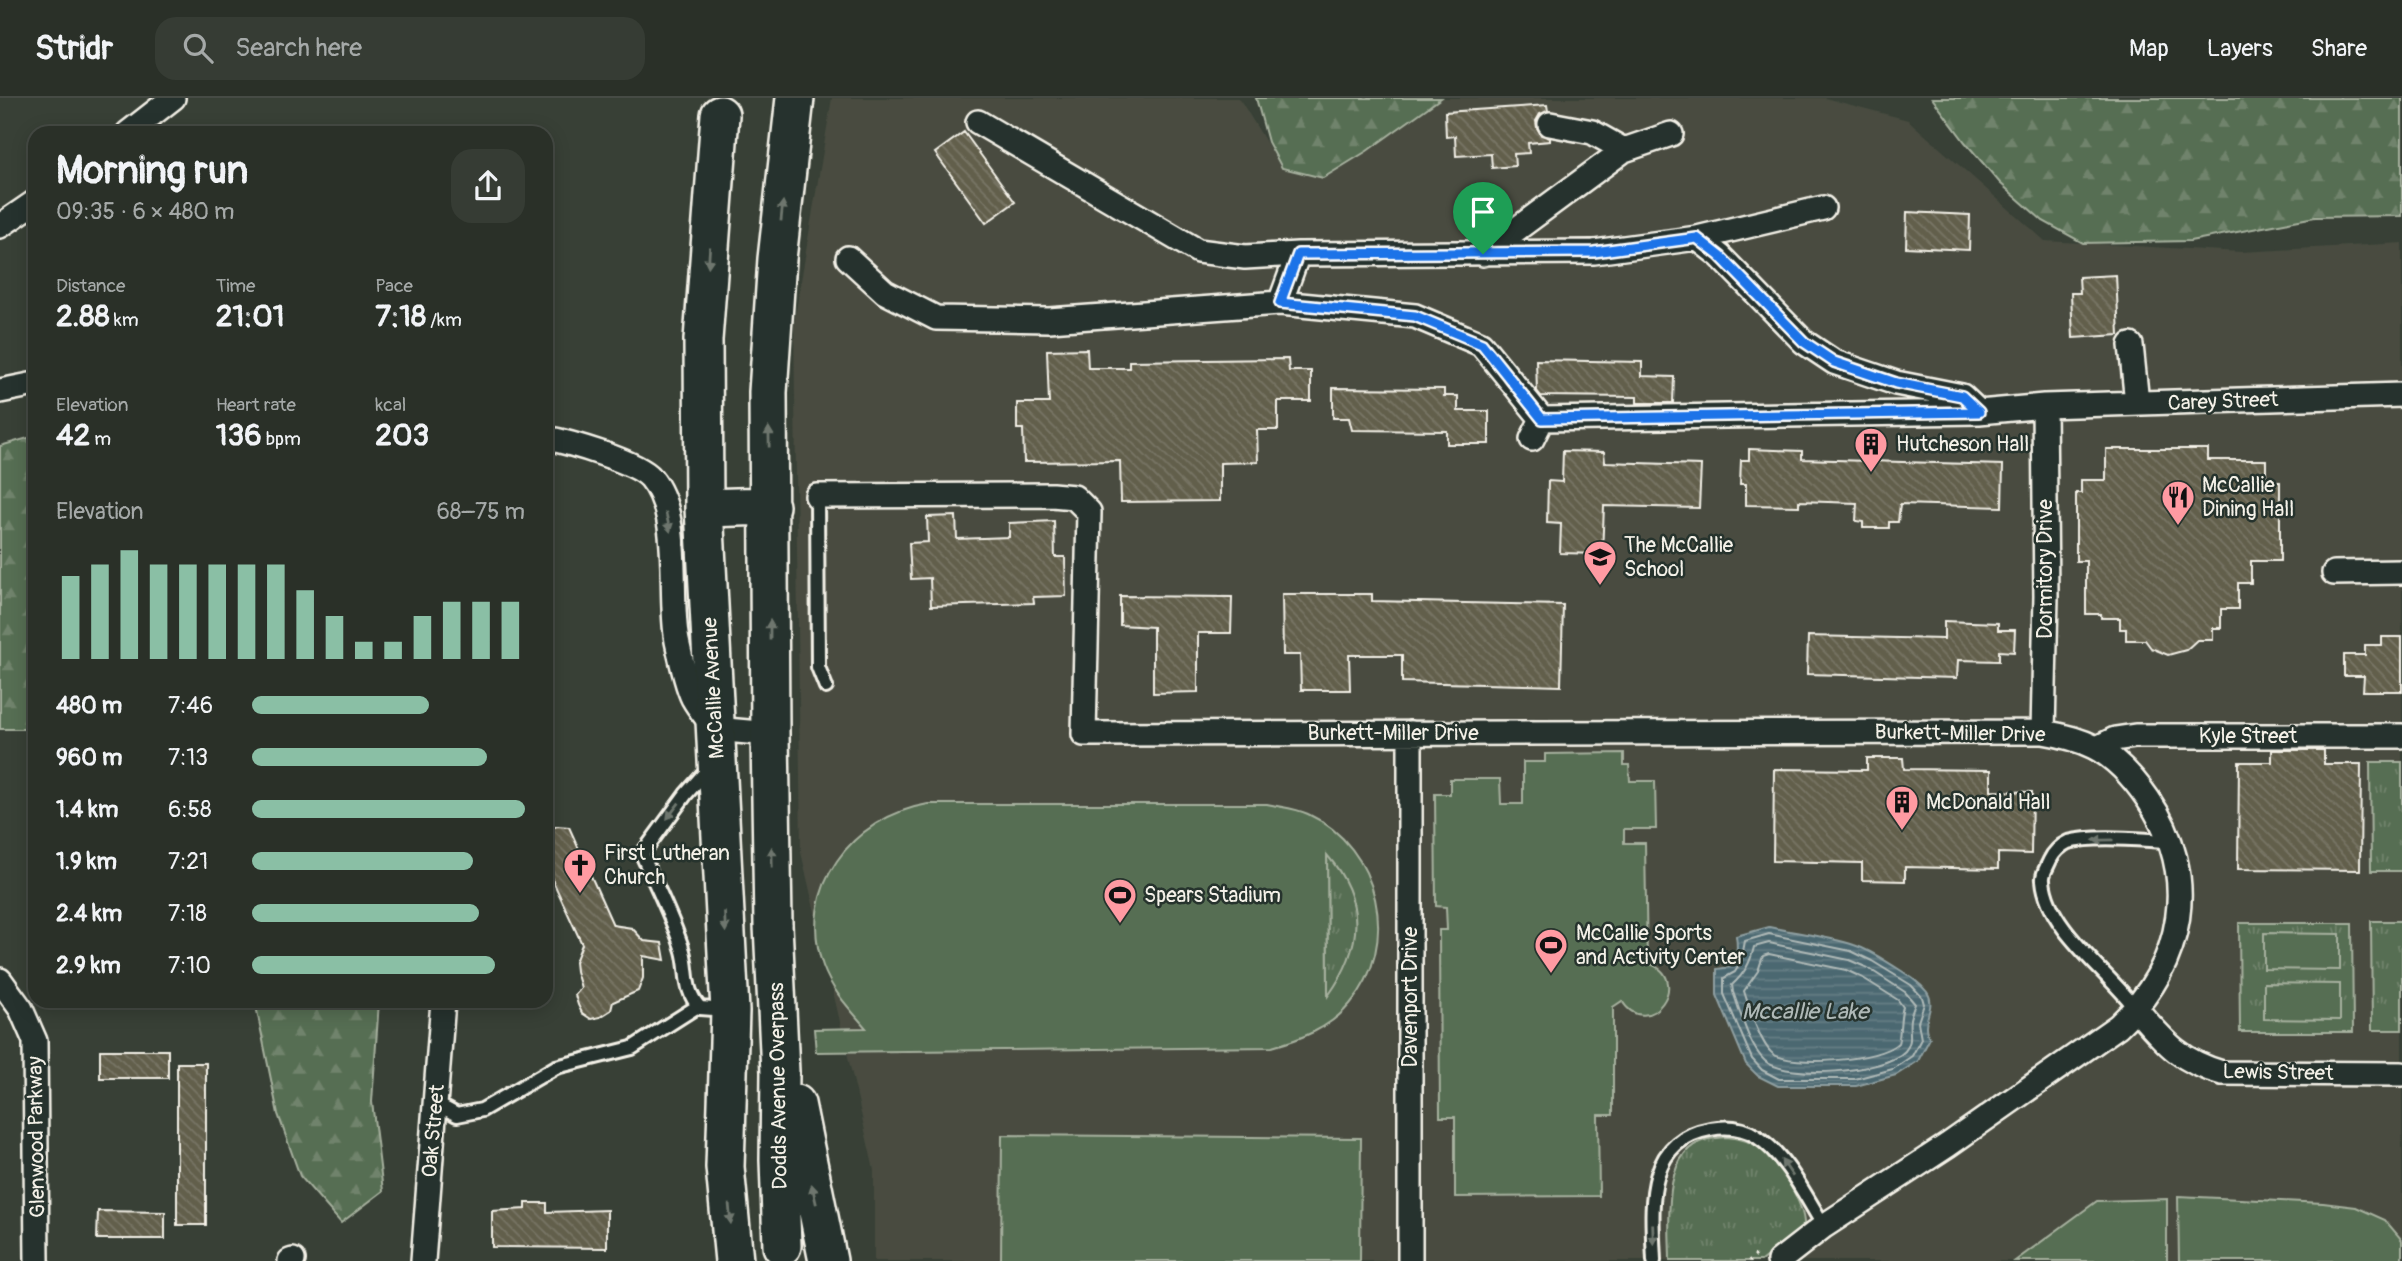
<!DOCTYPE html>
<meta charset="utf-8">
<style>
body{margin:0;font-family:Pangolin,sans-serif;background:#363c34;color:#f1f3f6;height:100vh;display:flex;flex-direction:column;font-size:26px;white-space:nowrap}
*{box-sizing:border-box;margin:0}
p{font-size:23px;color:#a5a9a8}
.icon{flex:none;width:38px;height:38px;fill:none;stroke:currentColor;stroke-width:2;stroke-linecap:round;stroke-linejoin:round}
.map{position:relative;flex:1;overflow:hidden}
.details{position:absolute;left:28px;top:28px;width:525px;height:882px;display:flex;flex-direction:column;background:#2a3028;border-radius:21px;box-shadow:0 4px 18px #0003,0 0 0 2px #464b45}
.details>*{flex:none}
.pin{position:absolute;display:grid;place-items:center;width:60px;height:60px;color:#fff;margin:-72px -30px;border-radius:50% 50% 50% 0;rotate:-45deg;box-shadow:0 0 7px #0007}
.pin .icon{rotate:45deg}
.round{display:grid;place-items:center;flex:none;width:74px;height:74px;border-radius:21px;background:#363c34}
.summary{display:flex;align-items:center;justify-content:space-between;height:119px;padding:0 28px}
h1{font-size:38px;font-weight:700;line-height:52px}
.metrics{display:grid;grid-template-columns:repeat(3,1fr);gap:10px;height:119px;padding:7px 28px}
.metrics div{display:grid;align-content:center}
.metrics b{font-size:30px;font-weight:700}
.metrics small{font-size:19px;font-weight:400}
.metrics p{font-size:19px}
.chart{height:196px;padding:14px 28px}
.chart p{display:flex;justify-content:space-between}
.chart svg{width:100%;height:126px;margin-top:7px;stroke:#8abfa5;stroke-width:6}
ul{padding:0 28px;list-style:none;font-size:23px}
li{display:grid;grid-template-columns:112px 84px 1fr;align-items:center;height:52px}
li i{height:18px;border-radius:9px;background:#8abfa5}
header{display:flex;align-items:center;gap:42px;box-sizing:border-box;height:98px;padding:0 35px;background:#2a3028;border-bottom:2px solid #464b45}
header strong{font-size:33px}
nav{display:flex;gap:38px;margin-inline-start:auto;font-size:24px}
.search{width:490px;height:63px;background:#363c34;display:flex;align-items:center;gap:18px;box-sizing:border-box;padding:0 24px;border-radius:21px;color:#a5a9a8;font-size:26px}
.map>svg:first-child{display:block}
.built{fill:#484c40}
.grass{fill:url(#grass-tufts);stroke:#a6b09e;stroke-width:2}
.forest{fill:url(#forest-firs);stroke:#a6b09e;stroke-width:2}
.pitch{fill:#576e53;stroke:#a6b09e;stroke-width:2;fill-rule:evenodd}
.water{fill:url(#water-rules);stroke:#8f9fa1;stroke-width:2}
.lines{fill:none;stroke-linecap:round;stroke-linejoin:round}
.shore{stroke:#b0bab8;stroke-width:2}
.building{fill:url(#building-back-hatch);stroke:#f4f1e8;stroke-width:2}
.service-casing{stroke:#f4f1e8;stroke-width:18}
.minor-casing{stroke:#f4f1e8;stroke-width:28}
.primary-casing{stroke:#f4f1e8;stroke-width:42}
.path{stroke:#f4f1e8;stroke-width:3.5;stroke-dasharray:2 5;stroke-linecap:butt}
.service{stroke:#26332d;stroke-width:12}
.minor{stroke:#26332d;stroke-width:23}
.primary{stroke:#26332d;stroke-width:37}
.oneway{fill:#6e766e}
.route-casing{stroke:#fff;stroke-width:14}
.route{stroke:#1a73e8;stroke-width:9}
.labels{text-anchor:middle;stroke-width:5;stroke-linejoin:round;paint-order:stroke}
.street-label{font-size:21px;fill:#f4f1e8;stroke:#26332d}
.poi-label{font-size:21px;fill:#f4f1e8;stroke:#26332d;text-anchor:start}
.water-label{font-size:23px;font-style:italic;fill:#b0bab8;stroke:#26332d}
</style>
<header>
<strong>Stridr</strong>
<div class="search"><svg class="icon" aria-label="search" viewBox="0 0 24 24"><circle cx="10" cy="10" r="6"/><path d="M15 15l6 6"/></svg>Search here</div>
<nav><a>Map</a><a>Layers</a><a>Share</a></nav>
</header>
<div class="map">
<svg width="2402" height="1163" viewBox="0 0 2402 1163">
<defs>
<pattern id="grass-tufts" width="24" height="20" patternUnits="userSpaceOnUse" patternTransform="scale(1.75)"><rect width="24" height="20" fill="#576e53"/><path d="M3 7l-1-3M5 7V3M7 7l1-3M15 17l-1-3M17 17v-4M19 17l1-3" fill="none" stroke="#70836c"/></pattern>
<pattern id="forest-firs" width="22" height="20" patternUnits="userSpaceOnUse" patternTransform="scale(1.75)"><rect width="22" height="20" fill="#576e53"/><path d="M5 1l3.5 6h-7zM16 11l3.5 6h-7z" fill="#70836c"/></pattern>
<pattern id="water-rules" width="6" height="5" patternUnits="userSpaceOnUse" patternTransform="scale(1.75)"><rect width="6" height="5" fill="#4b6871"/><path d="M0 2.5h6" fill="none" stroke="#667e85"/></pattern>
<pattern id="building-back-hatch" width="6" height="6" patternUnits="userSpaceOnUse" patternTransform="scale(1.75)"><rect width="6" height="6" fill="#625f4c"/><path d="M-1 5l2 2M0 0l6 6M5-1l2 2" fill="none" stroke="#797666"/></pattern>
</defs>
<rect width="100%" height="100%" fill="#384036"/>
<filter id="ink" filterUnits="userSpaceOnUse"><feTurbulence type="fractalNoise" baseFrequency=".0143" numOctaves="2"/><feDisplacementMap in="SourceGraphic" scale="14" xChannelSelector="R" yChannelSelector="G"/><feConvolveMatrix kernelMatrix="1 2 1 2 8 2 1 2 1" color-interpolation-filters="sRGB"/></filter>
<g filter="url(#ink)">
<path class="built" d="M832,0h407l43,70 85,-17 74,-53h384l83,22 137,121 196,11 161,-9v1018h-1528v-91l-73,-318 -7,-530z"/>
<path class="grass" d="M2370,664h32v109h-31z
M1327,756c6,8 14,17 19,26 14,27 13,63 0,90 -5,9 -12,18 -18,27z
M2371,823h31v109h-30z
M2239,825h113l1,109h-113z
M1727,1039c12,1 26,5 36,13 17,14 42,55 41,76l-43,35h-91c0,-35 -10,-108 35,-121 7,-2 15,-2 22,-3z"/>
<path class="forest" d="M1256,0h185l-74,53 -44,27 -41,-10 -14,-26z
M1932,0h470v118l-87,1 -125,24 -107,2 -40,-22 -43,-38 -35,-41z
M35,338v293h-35v-283z
M255,903h124l-7,101 11,89 -42,32 -41,-47 -22,-62z"/>
<path class="pitch" d="M1624,655v12h5l1,16h25l1,48h-32v14h21l2,120c49,14 1,80 -25,38l-9,6v108h-15l1,81 -144,1v-80h-15l-1,-187h8l-1,-23 -10,-1 -1,-112h15v-15h50l1,25h22v-42h22v-8z
M928,706h339c13,3 29,4 41,10 72,33 93,131 42,190 -20,24 -49,35 -78,43l-456,5 -2,-23 52,-1c-17,-20 -34,-37 -43,-62 -27,-77 29,-149 105,-162zM1327,757c40,46 36,93 1,141z
M2264,835l76,1v36l-76,-1z
M2264,885l76,1v36l-76,-1z
M1002,1037l359,3 -1,123h-359z
M2178,1098l145,7 33,4 29,13 17,20v21h-223z
M2167,1101v62h-152l82,-60z"/>
<path class="water" d="M1769,829c28,6 59,9 85,18 16,5 30,15 43,23 11,7 22,14 30,24 11,16 -9,30 3,46l-12,23 -22,14 -40,11h-78l-20,-10 -12,-12 -29,-69v-26l13,-2c7,-11 8,-18 6,-31z"/>
<g class="lines">
<path class="shore" d="M1769,836l82,17 21,10 39,24 11,12 2,7 -6,18 3,17 -9,17 -19,13 -38,10h-76l-17,-9 -10,-11 -28,-65v-16l11,-6 6,-10 4,-21z
M1769,845l80,17 19,8 37,24 10,12c-2,5 -4,10 -5,15 -2,12 4,22 -5,32 -20,22 -118,29 -140,10 -17,-16 -24,-48 -32,-69l-1,-7c12,-11 18,-21 22,-38z
M1769,856l77,16 17,8 35,22 5,7c-3,7 -3,33 -5,36 -17,18 -107,24 -125,11 -13,-10 -24,-47 -29,-63l14,-20 5,-15z"/>
</g>
<path class="building" d="M1547,7l1,6 -8,3 -4,7 1,7 4,7 9,3v3l-22,2 1,10 -15,1 1,12 -23,2 -1,-14 -35,2 -1,-20 -9,1 -1,-25z
M964,34l51,70 -29,21 -51,-70z
M1907,114l63,3 -1,35 -63,-3z
M2116,177l3,60 -46,3 -2,-45h9l-1,-16z
M1087,251l1,19h41v-7l159,-2 1,12h22v30h-33v29h-21l1,32 -38,1v38l-99,1 -1,-41 -96,1 -1,-33h-6v-26h32l-2,-53z
M1536,262l106,2v14l32,1 -1,26h-36v-6l-96,-1 -4,-5z
M1333,290l111,1v7h14v15h31v33h-42v-13l-95,-1 -3,-12h-16z
M1749,351l53,2v8l201,6 -1,42 -102,-3 -2,18h-9v6h-26v-6l-7,-1 1,-18 -58,-2v5l-53,-1v-21h-6l1,-24h8z
M2106,351h102v11h58v22h14v79h-29v22h-13v26h-17v19h-8v12h-16l-11,10 -18,5 -17,-7 -6,-8h-19v-11h-6v-11h-19v-4h-15v-53h-10v-68h5v-13h25z
M1563,353l41,1 1,10 96,3 -2,43 -95,-2 -2,48 -42,-1 1,-29 -14,-1 1,-42 14,1z
M956,418l1,23 52,-2v-14l45,-2 1,36h10l1,39 -33,1 1,6 -103,3 -1,-28 -19,1 -2,-36 19,-1 -1,-25z
M1282,496h90v7l191,4 -2,81 -159,-4v-27h-53l1,35h-49l-1,-35h-17z
M1120,498l112,1 -1,36h-33v59l-45,1v-66l-33,-2z
M1944,523l54,2v7h17l-1,22 -15,-1v10l-41,-1 -1,18 -150,-4 1,-38 136,3z
M2382,539h20v54h-39l1,-15h-20v-21h21v-10h17z
M2272,652h52v14h37l-1,106 -122,-1 1,-107h33z
M1867,660h36l1,11 87,1v21l41,1 -1,62 -33,-1v16l-93,-2v14l-43,-1v-17l-89,-2 1,-92 93,1z
M557,728l12,1 44,98 19,3 12,13 18,2 3,17 -22,-4v22l-5,13 -25,11 -2,8 -11,7 -9,2 -9,-6 -4,-8 -3,-10 6,-7 -5,-17 -1,-9 7,-18 -36,-78v-35z
M100,952h68v28h-68z
M177,965h29v162h-29z
M526,1105h21v9l60,-2v38l-115,-1v-36l34,-2z
M98,1113l67,1v27h-68z"/>
<g class="lines">
<defs>
<path id="service" d="M817,398l1,171 8,20
M710,669l-24,27 -44,60c14,32 31,64 41,97 6,22 0,38 17,57l27,2
M2136,911c-28,-38 -89,-80 -93,-129 -1,-6 4,-13 7,-20 3,-7 11,-15 18,-18 28,-7 74,-2 103,-1
M435,1005l22,12 25,-5 74,-43 76,-19 66,-42
M1654,1163c-2,-51 -11,-120 56,-132 16,-3 32,-2 46,7 31,20 49,60 68,90"/>
<path id="minor" d="M978,24l220,129 47,6 53,-3 296,-2 103,-14 126,-30
M1550,26l42,8 32,18 47,-16
M128,35l45,-35
M0,128l35,-24
M1697,140l23,18 84,86 30,20 62,21 66,13 17,16
M1483,156l141,-104
M848,160l37,34 51,26 113,2 231,-17 135,13 66,28 61,75
M1280,205l18,-49
M2131,247l6,58
M0,293l35,-7
M546,340c22,4 92,24 105,40 32,38 17,116 26,163 3,14 10,45 16,57 6,11 15,21 22,31l55,5
M1532,341l10,-20 437,-7 65,-6 358,-11
M817,398l235,-1 22,2 15,15 -5,222 959,-2c18,3 35,7 51,15 22,11 41,33 54,52 52,76 37,165 -30,227l-170,119 -124,81 -45,35
M2334,475l68,-1
M2043,634l3,-136 -2,-190
M1410,635v528
M2097,650l18,-9 20,-3h267
M0,882l21,29 14,32 2,220
M2136,911c28,32 43,52 86,64l180,1
M290,1163l3,-1
M423,1163l20,-260"/>
<path id="primary" d="M720,17l-17,225 1,168 26,503 -5,156 9,94
M704,410l66,-2
M796,1006l32,157
M782,1148l-3,-86 1,-88 -7,-147 -3,-191 -2,-342 9,-133 18,-161"/>
</defs>
<use href="#service" class="service-casing"/>
<use href="#minor" class="minor-casing"/>
<use href="#primary" class="primary-casing"/>
<path class="path" d="M1749,1163l8,-7"/>
<use href="#service" class="service"/>
<use href="#minor" class="minor"/>
<use href="#primary" class="primary"/>
</g>
<defs><path id="oneway-solid" d="M-6-.8H1V-3.2L6.5 0L1 3.2V.8H-6Z" transform="scale(1.75)"/></defs>
<g class="oneway">
<use href="#oneway-solid" transform="translate(782 113) rotate(-84)"/>
<use href="#oneway-solid" transform="translate(709 159) rotate(94)"/>
<use href="#oneway-solid" transform="translate(769 339) rotate(-91)"/>
<use href="#oneway-solid" transform="translate(668 424) rotate(77)"/>
<use href="#oneway-solid" transform="translate(770 532) rotate(-90)"/>
<use href="#oneway-solid" transform="translate(673 713) rotate(127)"/>
<use href="#oneway-solid" transform="translate(2103 742) rotate(179)"/>
<use href="#oneway-solid" transform="translate(772 759) rotate(-91)"/>
<use href="#oneway-solid" transform="translate(725 824) rotate(87)"/>
<use href="#oneway-solid" transform="translate(1787 1070) rotate(-125)"/>
<use href="#oneway-solid" transform="translate(814 1096) rotate(-103)"/>
<use href="#oneway-solid" transform="translate(730 1116) rotate(85)"/>
<use href="#oneway-solid" transform="translate(1653 1136) rotate(88)"/>
</g>
</g>
<g class="lines" filter="url(#ink)">
<defs>
<path id="route" d="M1697,140l23,18 84,86 30,20 62,21 66,13 17,16 -437,7 -60,-75 -67,-28 -135,-13 18,-49 296,-2z"/>
</defs>
<use href="#route" class="route-casing"/>
<use href="#route" class="route"/>
</g>
<defs>
<symbol id="building-pin" viewBox="-11 -11 22 30"><path d="M0 17L-7.5 6A9.5 9.5 0 1 1 7.5 6Z" fill="#ff9aa2" stroke="#26332d"/><path d="M-4-6H4V6H1V3H-1V6H-4ZM-2.5-4.3h1.7v1.8h-1.7ZM.8-4.3h1.7v1.8H.8ZM-2.5-1h1.7V.8h-1.7ZM.8-1h1.7V.8H.8Z" fill="#111"/></symbol>
<symbol id="restaurant-pin" viewBox="-11 -11 22 30"><path d="M0 17L-7.5 6A9.5 9.5 0 1 1 7.5 6Z" fill="#ff9aa2" stroke="#26332d"/><path d="M-5-6h1v4h1v-4h1v4h1v-4h1v5L-1.5 .5V6h-2V.5L-5-1ZM5-6V6H3V1.5H1.5Q1.5-4 5-6Z" fill="#111"/></symbol>
<symbol id="school-pin" viewBox="-11 -11 22 30"><path d="M0 17L-7.5 6A9.5 9.5 0 1 1 7.5 6Z" fill="#ff9aa2" stroke="#26332d"/><path d="M0-5L7-2L0 1L-7-2ZM-4 1L0 2.5L4 1V4Q0 6-4 4Z" fill="#111"/></symbol>
<symbol id="church-pin" viewBox="-11 -11 22 30"><path d="M0 17L-7.5 6A9.5 9.5 0 1 1 7.5 6Z" fill="#ff9aa2" stroke="#26332d"/><path d="M-1.2-6h2.4v3.5h3.3v2.4h-3.3V6h-2.4V-.1h-3.3v-2.4h3.3Z" fill="#111"/></symbol>
<symbol id="stadium-pin" viewBox="-11 -11 22 30"><path d="M0 17L-7.5 6A9.5 9.5 0 1 1 7.5 6Z" fill="#ff9aa2" stroke="#26332d"/><path d="M0-5a6.5 5 0 1 0 0 10a6.5 5 0 1 0 0-10ZM-3.5-1.8h7v3.6h-7Z" fill="#111"/></symbol>
</defs>
<g fill-rule="evenodd">
<use href="#building-pin" x="1852" y="327" width="38" height="52"/>
<use href="#restaurant-pin" x="2159" y="380" width="38" height="52"/>
<use href="#school-pin" x="1581" y="440" width="38" height="52"/>
<use href="#building-pin" x="1883" y="685" width="38" height="52"/>
<use href="#church-pin" x="561" y="748" width="38" height="52"/>
<use href="#stadium-pin" x="1101" y="778" width="38" height="52"/>
<use href="#stadium-pin" x="1532" y="828" width="38" height="52"/>
</g>
<g class="labels">
<g class="street-label">
<text transform="translate(2223 303) rotate(-2)" y="7">Carey Street</text>
<text transform="translate(2045 471) rotate(-90)" y="7">Dormitory Drive</text>
<text transform="translate(713 590) rotate(-93)" y="7">McCallie Avenue</text>
<text x="1393" y="642">Burkett-Miller Drive</text>
<text transform="translate(1960 635) rotate(1)" y="7">Burkett-Miller Drive</text>
<text x="2248" y="645">Kyle Street</text>
<text transform="translate(1410 899) rotate(-90)" y="7">Davenport Drive</text>
<text transform="translate(2278 974) rotate(1)" y="7">Lewis Street</text>
<text transform="translate(778 988) rotate(-91)" y="7">Dodds Avenue Overpass</text>
<text transform="translate(433 1033) rotate(-85)" y="7">Oak Street</text>
<text transform="translate(36 1039) rotate(-91)" y="7">Glenwood Parkway</text>
</g>
<g class="poi-label">
<text x="1896" y="353">Hutcheson Hall</text>
<text x="2202" y="394">McCallie<tspan x="2202" dy="24">Dining Hall</tspan></text>
<text x="1624" y="454">The McCallie<tspan x="1624" dy="24">School</tspan></text>
<text x="1926" y="711">McDonald Hall</text>
<text x="604" y="762">First Lutheran<tspan x="604" dy="24">Church</tspan></text>
<text x="1144" y="804">Spears Stadium</text>
<text x="1576" y="842">McCallie Sports<tspan x="1576" dy="24">and Activity Center</tspan></text>
</g>
<g class="water-label">
<text x="1805" y="921">Mccallie Lake</text>
</g>
</g>
</svg>
<div class="pin" style="left:1483px;top:156px;background:#1e9e55"><svg class="icon" aria-label="arrive" viewBox="0 0 24 24"><path d="M6 21V4h12l-3 4 3 4H6"/></svg></div>
<section class="details">
<div class="summary"><div><h1>Morning run</h1><p>09:35 · 6 × 480 m</p></div><a class="round"><svg class="icon" aria-label="share" viewBox="0 0 24 24"><path d="M12 15V3M7 8l5-5 5 5M5 13v7h14v-7"/></svg></a></div>
<div class="metrics">
<div><p>Distance</p><b>2.88<small> km</small></b></div>
<div><p>Time</p><b>21:01</b></div>
<div><p>Pace</p><b>7:18<small> /km</small></b></div>
</div>
<div class="metrics">
<div><p>Elevation</p><b>42<small> m</small></b></div>
<div><p>Heart rate</p><b>136<small> bpm</small></b></div>
<div><p>kcal</p><b>203</b></div>
</div>
<div class="chart"><p><span>Elevation</span>68–75 m</p>
<svg viewBox="0 0 160 44" preserveAspectRatio="none"><path d="M5 44V15M15 44V11M25 44V6M35 44V11M45 44V11M55 44V11M65 44V11M75 44V11M85 44V20M95 44V29M105 44V38M115 44V38M125 44V29M135 44V24M145 44V24M155 44V24"/></svg>
</div>
<ul>
<li><b>480 m</b>7:46<i style="width:65%"></i></li>
<li><b>960 m</b>7:13<i style="width:86%"></i></li>
<li><b>1.4 km</b>6:58<i style="width:100%"></i></li>
<li><b>1.9 km</b>7:21<i style="width:81%"></i></li>
<li><b>2.4 km</b>7:18<i style="width:83%"></i></li>
<li><b>2.9 km</b>7:10<i style="width:89%"></i></li>
</ul>
</section>
</div>
